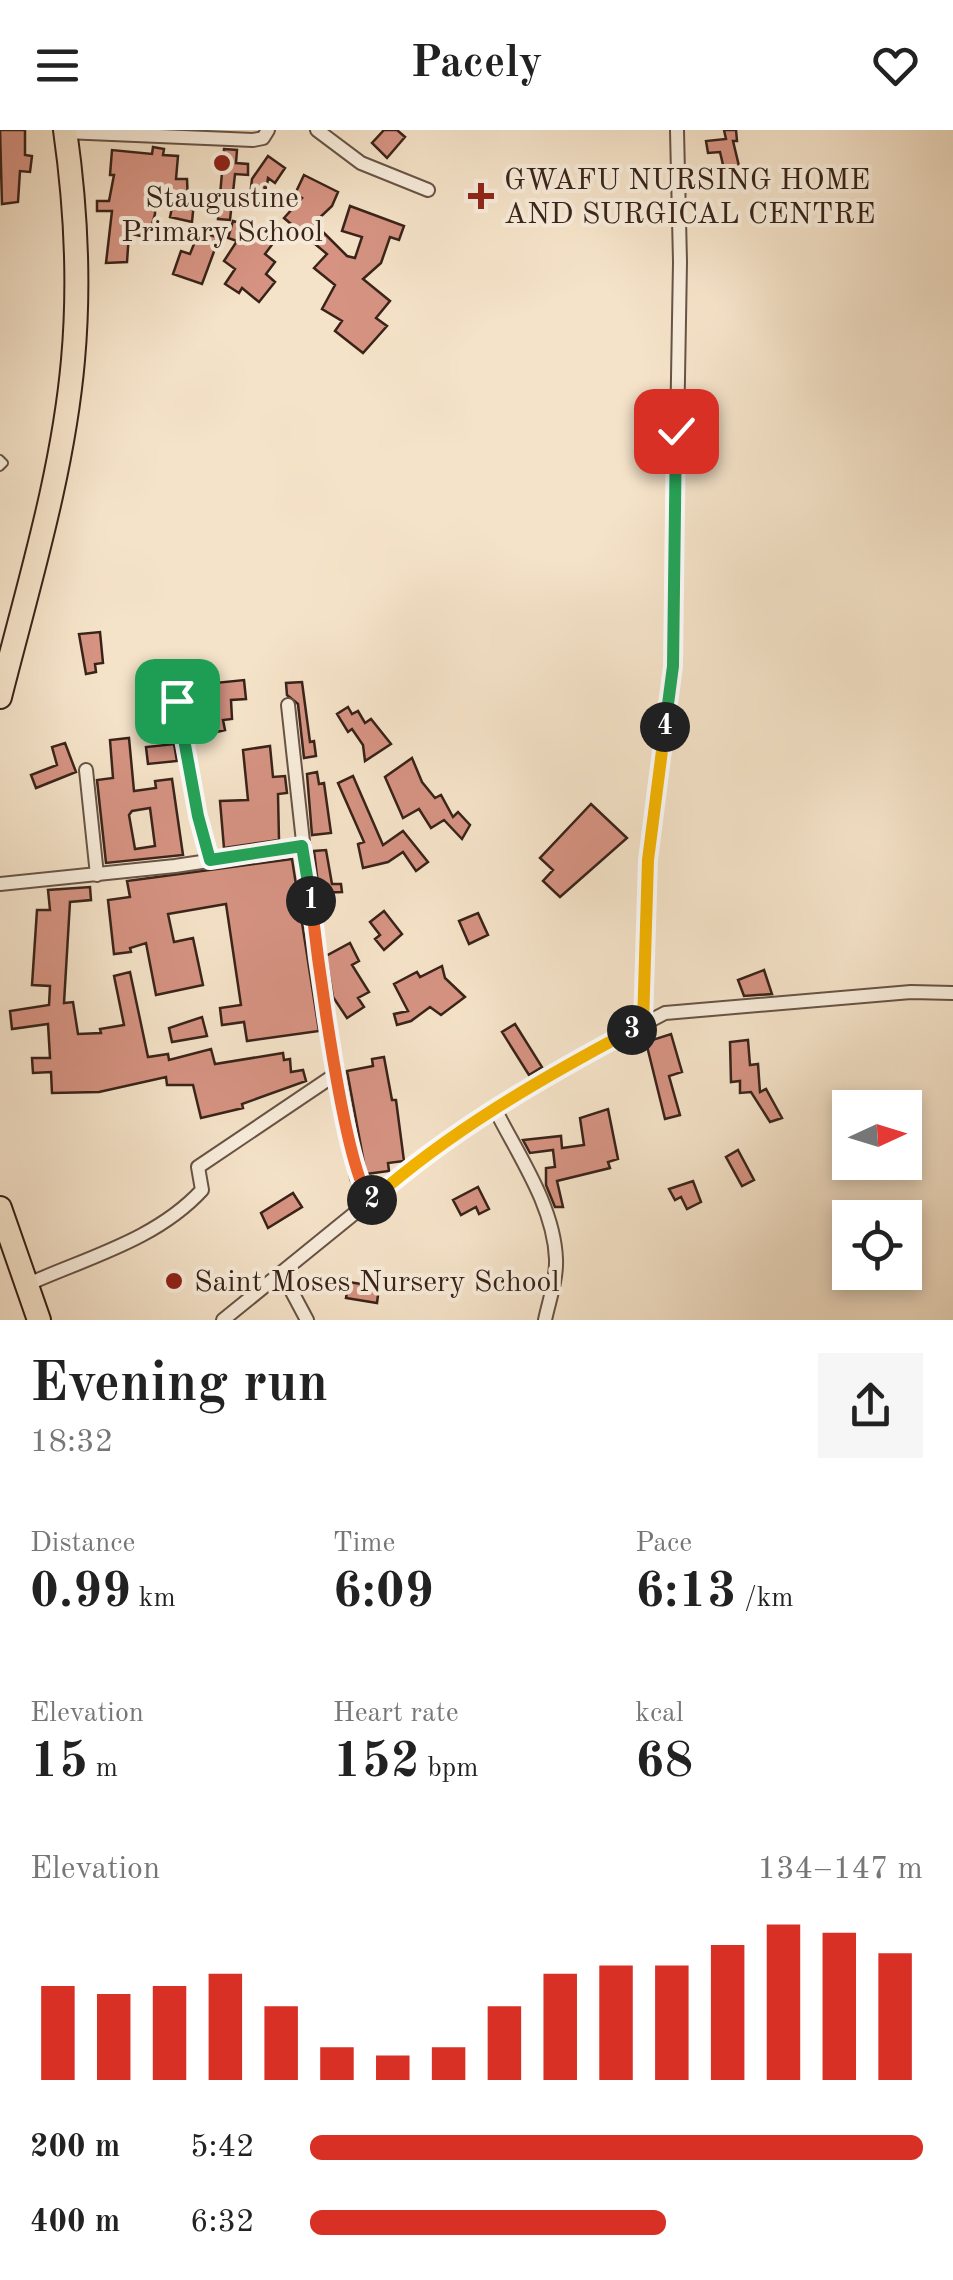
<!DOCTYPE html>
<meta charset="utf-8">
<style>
body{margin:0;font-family:"Old Standard TT",serif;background:#f6f6f6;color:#222;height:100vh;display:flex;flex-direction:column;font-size:38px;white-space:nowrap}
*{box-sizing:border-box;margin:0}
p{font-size:32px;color:#767676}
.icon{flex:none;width:55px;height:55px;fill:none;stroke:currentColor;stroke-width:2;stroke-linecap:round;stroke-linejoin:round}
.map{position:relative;height:1190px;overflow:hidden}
.drawer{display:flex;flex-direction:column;background:#fff;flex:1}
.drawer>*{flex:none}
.needle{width:65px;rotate:86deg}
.controls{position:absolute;left:832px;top:960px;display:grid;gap:20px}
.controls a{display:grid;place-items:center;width:90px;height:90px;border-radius:0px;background:#fff;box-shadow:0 5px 15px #0003;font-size:50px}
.pin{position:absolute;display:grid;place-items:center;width:85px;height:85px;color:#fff;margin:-42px;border-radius:20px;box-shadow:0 5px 15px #0006}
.km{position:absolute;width:50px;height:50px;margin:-25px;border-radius:50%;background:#222;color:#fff;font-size:28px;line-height:50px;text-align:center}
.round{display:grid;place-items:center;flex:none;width:105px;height:105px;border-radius:0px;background:#f6f6f6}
.head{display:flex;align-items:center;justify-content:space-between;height:170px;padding:0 30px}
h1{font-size:55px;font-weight:700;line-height:75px}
.figures{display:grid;grid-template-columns:repeat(3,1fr);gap:15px;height:170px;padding:10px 30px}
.figures div{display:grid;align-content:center}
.figures b{font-size:50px;font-weight:700}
.figures small{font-size:28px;font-weight:400}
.figures p{font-size:28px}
.chart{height:280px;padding:20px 30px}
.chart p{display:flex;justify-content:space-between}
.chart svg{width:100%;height:180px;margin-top:10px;stroke:#d93025;stroke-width:6}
ul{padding:0 30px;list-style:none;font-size:32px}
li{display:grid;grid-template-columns:160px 120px 1fr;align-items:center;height:75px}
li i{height:25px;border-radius:12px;background:#d93025}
header{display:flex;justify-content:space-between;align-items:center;height:130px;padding:0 30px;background:#fff;font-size:45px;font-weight:700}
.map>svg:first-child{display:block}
.building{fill:#d69382;stroke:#392319;stroke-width:2.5;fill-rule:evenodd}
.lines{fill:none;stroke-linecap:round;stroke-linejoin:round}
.lane-casing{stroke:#685345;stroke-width:10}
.street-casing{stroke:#685345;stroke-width:16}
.highway-casing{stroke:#392319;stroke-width:26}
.lane{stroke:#f8eddc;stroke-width:6}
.street{stroke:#f8eddc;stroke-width:12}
.highway{stroke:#f5e3c9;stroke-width:22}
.split-1-casing{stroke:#fff;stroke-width:20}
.split-2-casing{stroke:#fff;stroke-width:20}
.split-3-casing{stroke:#fff;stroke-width:20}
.split-4-casing{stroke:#fff;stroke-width:20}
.split-5-casing{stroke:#fff;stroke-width:20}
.split-1{stroke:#22a559;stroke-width:12}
.split-2{stroke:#f0652b;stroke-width:12}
.split-3{stroke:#f5b400;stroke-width:12}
.split-4{stroke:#f5b400;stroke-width:12}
.split-5{stroke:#22a559;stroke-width:12}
.poi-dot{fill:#8f2418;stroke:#f8eddc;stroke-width:4}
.labels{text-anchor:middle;stroke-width:8;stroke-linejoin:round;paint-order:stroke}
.poi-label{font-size:30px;fill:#392319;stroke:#f8eddc;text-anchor:start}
</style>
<header><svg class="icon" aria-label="menu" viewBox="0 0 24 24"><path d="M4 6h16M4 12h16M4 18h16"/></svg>Pacely<svg class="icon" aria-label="heart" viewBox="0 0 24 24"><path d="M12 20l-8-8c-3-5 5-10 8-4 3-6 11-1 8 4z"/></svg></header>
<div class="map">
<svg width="953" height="1190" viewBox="0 0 953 1190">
<rect width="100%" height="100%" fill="#f5e3c9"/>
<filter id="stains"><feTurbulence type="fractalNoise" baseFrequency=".002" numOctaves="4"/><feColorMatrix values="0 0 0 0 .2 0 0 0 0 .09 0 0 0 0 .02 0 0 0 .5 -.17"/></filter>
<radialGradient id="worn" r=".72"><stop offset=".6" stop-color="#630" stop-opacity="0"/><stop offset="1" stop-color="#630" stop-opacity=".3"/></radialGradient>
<path class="building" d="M0,0h25v25l7,1 -2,16 -10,-1 -2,31 -16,2z
M384,0h13l8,7 -18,21 -15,-15z
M724,0h12l1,11h-4l6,25 -15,3 -4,-17 -12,1 -2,-12 20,-2z
M153,17l11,2 -1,6 15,1 -2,23h11l1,23h6l-2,20 -22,-5 5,-23 -20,-3v23l-7,24 -19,-5 -2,29 -21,1 6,-52h-15v-10h12l5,-26h-4l2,-25 40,4z
M224,19l13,1 -1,13 12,1v11l-13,-1 -5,46 -12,-1z
M268,26l17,12 -10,15 -7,-5 -4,29 -15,-2 3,-26z
M304,45l34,17 -6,14 -18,17 33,33 8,2 7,-21 -20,-6 8,-25 54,20 -5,14 -9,-3 -9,26 -18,16 27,22 -14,17 11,8 -24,27 -28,-22 7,-10 -20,-12 13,-24 -21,-17 13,-14 -43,-36 18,-20 -7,-4z
M233,91l27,8 14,13 -9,12 10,8 -9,12 9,8 -16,20 -17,-14 -3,5 -14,-9 10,-15 -11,-8 13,-20 -9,-3z
M192,98l27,10 -17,46 -29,-10 8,-23 9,3 6,-15 -7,-3z
M100,502l3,31 -8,1 1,8 -10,2 -7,-40z
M244,550l2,19 -15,1 1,19 -9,1 2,10 -25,6 -5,-21 3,-1 -3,-29z
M302,552l8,60 4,-1 2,15 -12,2 -6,-54 -11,-9 -1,-12z
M348,577l4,7 6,-3 7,12 6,-4 20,25 -26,17 -2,-16 -11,-16 -4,3 -11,-18z
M129,608l5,53 22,-3 -1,-7 17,-2 11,76 -77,8 -9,-83 16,-2 -3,-38zM150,678l5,38 -20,3 -6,-34 3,-4z
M65,613l11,29 -40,16 -5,-13 26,-10 -5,-18z
M174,614l3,17 -29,3 -2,-17z
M270,616l3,31 12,-1 2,17 -9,1 1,46 -55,8 -4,-47 28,-1 -5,-50z
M412,628l10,24 13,16 6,-3 12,22 5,-5 12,13 -8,14 -18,-19 -13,8 -12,-19 -16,9 -18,-41z
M317,642l2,12 5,-1 7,50 -19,2 -5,-61z
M353,646l30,69 20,-14 25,31 -12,9 -13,-19 -15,10 -25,6 -5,-24 6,-2 -26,-59z
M591,674l36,34 -67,59 -17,-16 10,-11 -13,-12z
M326,720l6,34h9l1,8 -23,1 -5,-42z
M292,729l27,172 -72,10 -3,-19 -22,3 -2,-17 21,-3 -15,-101 -58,10 6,28 19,-4 10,47 -47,10 -10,-52 -16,5 1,4 -17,2 -6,-54 22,-3 -3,-16z
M90,757l1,13 -21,2 -6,101 9,-1 5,32 23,-1 -1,-4 24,-4 -10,-49 16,-4 18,85 20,-3 1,6 42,-11 4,15 68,-11 1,7 6,-1 1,13 12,-2 3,11 -64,23 1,4 -42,10 -8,-33h-26l-1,-8 -67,15 -47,1 -1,-21 -18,1 -1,-15h18l-2,-34 -36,5 -2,-18 39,-6 1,-19 -18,-1 5,-75h13l-2,-20z
M384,781l18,23 -18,16 -9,-11 5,-4 -10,-13z
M478,783l10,22 -19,9 -10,-23z
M350,813l9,18 -7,4 17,27 -11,6 6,9 -17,11 -14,-21 -7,-41z
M442,836l3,12 20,19 -24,18 -11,-8 -19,14 -14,4 -3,-11 14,-3 -14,-27 23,-12 3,5z
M764,840l8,24 -28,2 -6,-16z
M202,887l5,19 -35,6 -3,-14z
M515,894l27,43 -13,8 -27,-43z
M671,904l11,38 -13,4 11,39 -15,4 -19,-77z
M748,910l2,25 8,-1 2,28 6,-3 16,29 -12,4 -19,-30 -11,1v-12l-9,1 -1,-40z
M384,927l8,43h4l8,61 -16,2 1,8 -23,3 -19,-103 26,-5 -1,-7z
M608,979l10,50 -10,3 2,6 -53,13 6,26h-8l-9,-22v-17l9,-1 -2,-17 -23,3 -7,-13 38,-4 1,12 22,-3 -4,-27z
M738,1020l16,30 -12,6 -16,-29z
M693,1051l8,21 -14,7 -6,-12 -6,3 -6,-11z
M478,1057l11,22 -10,5 -3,-7 -15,8 -8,-15z
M293,1063l9,14 -34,21 -7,-15z
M349,1152l30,5 -2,16 -31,-5z"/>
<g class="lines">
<defs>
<path id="lane" d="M0,329l4,4 -4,4"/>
<path id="street" d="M317,0l44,33 67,27
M65,2l188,8 10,-2 5,-8
M177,571l20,116 13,43
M288,575l28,255 41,218 13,24
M86,640l11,105
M0,754l175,-18 127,-19
M643,894l6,-164 24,-194 7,-404 -3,-132
M495,979c23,46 59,97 61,150 1,20 -7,42 -11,61
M283,1145l24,45
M24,1156c61,-28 131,-45 178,-96l-4,-23 138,-93
M223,1190l175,-142 74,-55 86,-54 107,-56 246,-21 42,1"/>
<path id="highway" d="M0,567c28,-111 63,-223 73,-337 7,-78 3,-153 -8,-230
M0,1078l39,112"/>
</defs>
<use href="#lane" class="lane-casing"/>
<use href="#street" class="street-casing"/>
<use href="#highway" class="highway-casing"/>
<use href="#lane" class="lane"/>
<use href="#street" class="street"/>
<use href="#highway" class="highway"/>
</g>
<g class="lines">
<defs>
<path id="split-1" d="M177,571l21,115 12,44 92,-14 9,55"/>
<path id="split-2" d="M311,771c5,44 35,285 61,299"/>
<path id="split-3" d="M372,1070c78,-69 168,-121 260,-170"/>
<path id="split-4" d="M632,900l11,-6 5,-164 17,-133"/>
<path id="split-5" d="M665,597l8,-61 3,-235"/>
</defs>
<use href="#split-1" class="split-1-casing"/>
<use href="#split-2" class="split-2-casing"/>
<use href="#split-3" class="split-3-casing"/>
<use href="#split-4" class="split-4-casing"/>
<use href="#split-5" class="split-5-casing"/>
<use href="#split-1" class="split-1"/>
<use href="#split-2" class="split-2"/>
<use href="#split-3" class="split-3"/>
<use href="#split-4" class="split-4"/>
<use href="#split-5" class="split-5"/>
</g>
<g class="poi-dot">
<circle cx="222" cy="33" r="10"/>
<path d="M476 51h10v10h10v10h-10v10h-10v-10h-10v-10h10z"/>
<circle cx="174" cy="1151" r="10"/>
</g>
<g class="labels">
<g class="poi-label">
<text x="504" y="59">GWAFU NURSING HOME<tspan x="504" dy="34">AND SURGICAL CENTRE</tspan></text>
<text x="222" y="77" text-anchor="middle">Staugustine<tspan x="222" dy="34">Primary School</tspan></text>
<text x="194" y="1161">Saint Moses Nursery School</text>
</g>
</g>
<rect width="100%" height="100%" filter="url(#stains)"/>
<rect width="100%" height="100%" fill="url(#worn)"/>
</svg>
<div class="controls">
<a><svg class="needle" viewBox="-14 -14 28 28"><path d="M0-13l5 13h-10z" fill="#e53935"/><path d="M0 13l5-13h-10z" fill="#767676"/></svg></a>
<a><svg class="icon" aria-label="locate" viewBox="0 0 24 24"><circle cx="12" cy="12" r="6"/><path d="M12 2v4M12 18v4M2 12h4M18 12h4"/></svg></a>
</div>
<div class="pin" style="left:177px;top:571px;background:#1e9e55"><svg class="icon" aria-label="arrive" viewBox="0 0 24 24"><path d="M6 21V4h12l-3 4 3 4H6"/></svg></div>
<div class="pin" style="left:676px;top:301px;background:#d93025"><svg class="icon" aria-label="check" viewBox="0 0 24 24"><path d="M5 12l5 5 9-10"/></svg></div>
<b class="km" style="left:311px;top:771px">1</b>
<b class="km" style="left:372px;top:1070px">2</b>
<b class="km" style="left:632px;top:900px">3</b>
<b class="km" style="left:665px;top:597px">4</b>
</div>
<section class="drawer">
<div class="head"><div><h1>Evening run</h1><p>18:32</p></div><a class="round"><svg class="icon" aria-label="share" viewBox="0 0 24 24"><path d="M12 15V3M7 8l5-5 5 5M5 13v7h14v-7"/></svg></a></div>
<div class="figures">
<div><p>Distance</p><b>0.99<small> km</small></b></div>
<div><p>Time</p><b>6:09</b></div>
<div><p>Pace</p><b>6:13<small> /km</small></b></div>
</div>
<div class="figures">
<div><p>Elevation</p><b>15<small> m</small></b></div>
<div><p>Heart rate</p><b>152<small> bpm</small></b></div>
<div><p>kcal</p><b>68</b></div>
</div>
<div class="chart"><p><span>Elevation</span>134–147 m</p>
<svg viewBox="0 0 160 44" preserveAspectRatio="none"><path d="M5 44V21M15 44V23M25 44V21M35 44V18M45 44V26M55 44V36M65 44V38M75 44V36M85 44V26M95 44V18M105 44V16M115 44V16M125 44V11M135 44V6M145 44V8M155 44V13"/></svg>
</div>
<ul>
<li><b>200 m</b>5:42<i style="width:100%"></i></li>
<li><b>400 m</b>6:32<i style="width:58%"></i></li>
</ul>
</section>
